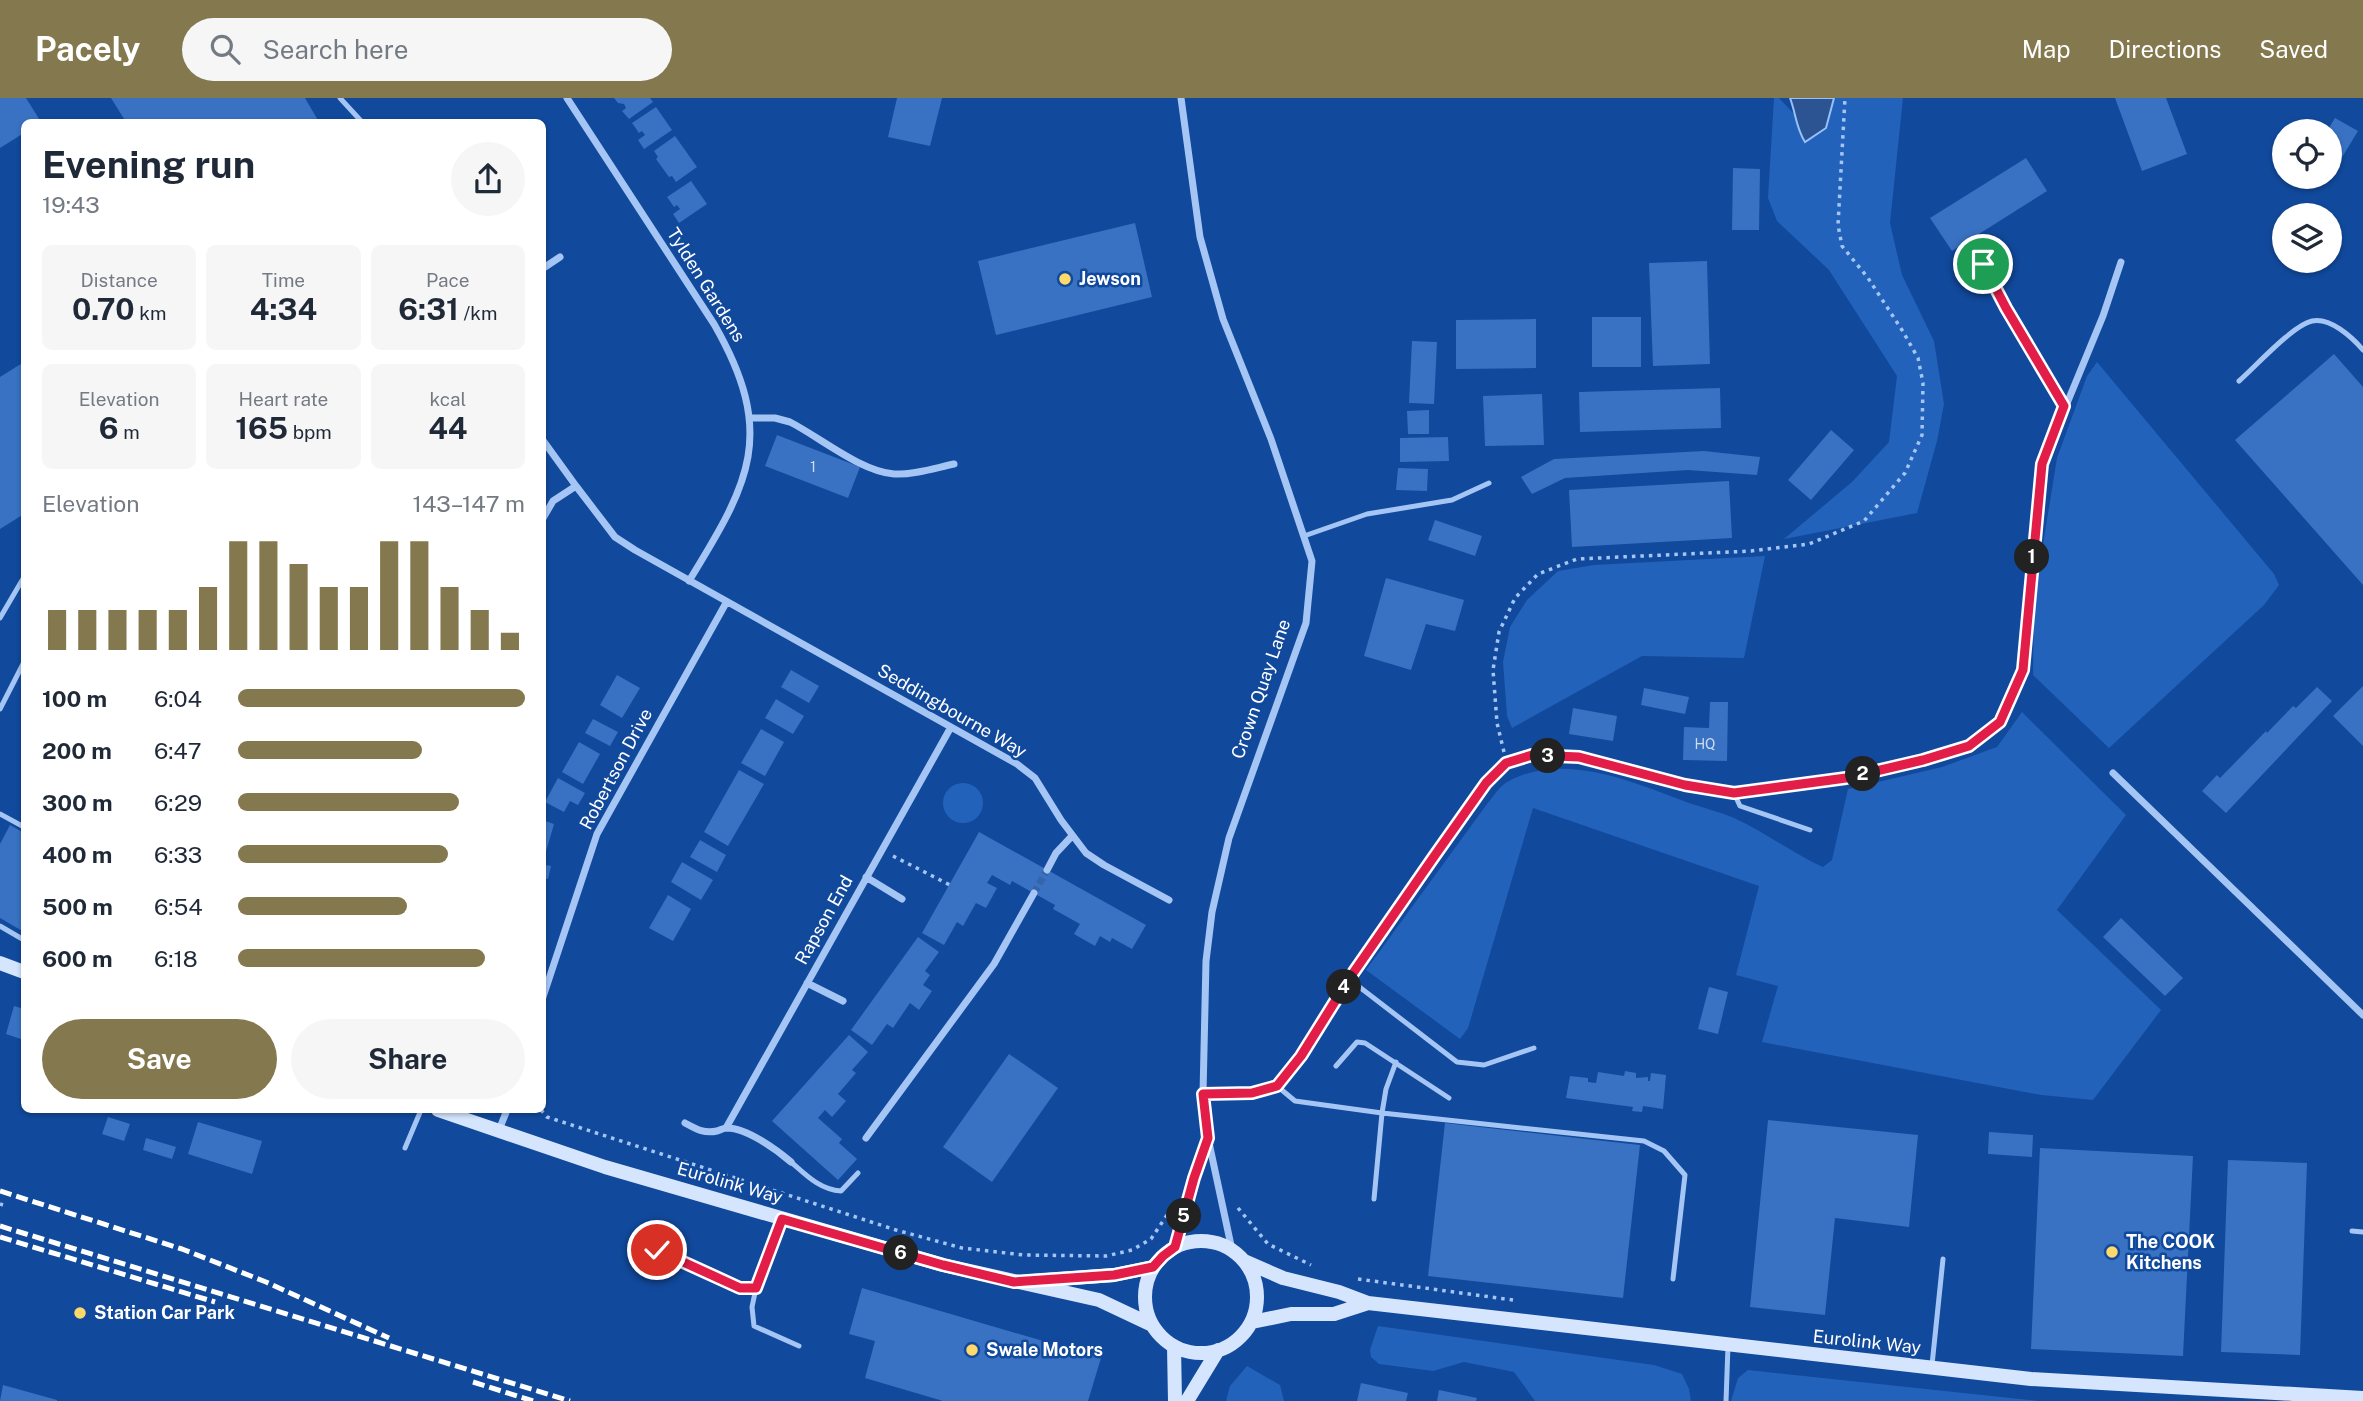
<!DOCTYPE html>
<meta charset="utf-8">
<style>
body{margin:0;font-family:"Public Sans",sans-serif;background:#f6f6f7;color:#1f2937;height:100vh;display:flex;flex-direction:column;font-size:26px;white-space:nowrap}
*{box-sizing:border-box;margin:0}
p{font-size:23px;color:#747a83}
.icon{flex:none;width:38px;height:38px;fill:none;stroke:currentColor;stroke-width:2;stroke-linecap:round;stroke-linejoin:round}
.map{position:relative;flex:1;overflow:hidden}
.drawer{position:absolute;left:21px;top:21px;width:525px;height:994px;display:flex;flex-direction:column;background:#fff;border-radius:10px;box-shadow:0 2px 5px #0004}
.drawer>*{flex:none}
.fabs{position:absolute;left:2272px;top:21px;display:grid;gap:14px}
.fabs a{display:grid;place-items:center;width:70px;height:70px;border-radius:50%;background:#fff;box-shadow:0 2px 5px #0004;font-size:35px}
.pin{position:absolute;display:grid;place-items:center;width:60px;height:60px;color:#fff;margin:-30px;border:4px solid #fff;border-radius:50%;box-shadow:0 2px 7px #0007}
.km{position:absolute;width:35px;height:35px;margin:-18px;border-radius:50%;background:#222;color:#fff;font-size:19px;line-height:35px;text-align:center}
.round{display:grid;place-items:center;flex:none;width:74px;height:74px;border-radius:37px;background:#f6f6f7}
.overview{display:flex;align-items:center;justify-content:space-between;height:119px;padding:0 21px}
h1{font-size:38px;font-weight:700;line-height:52px}
.stats{display:grid;grid-template-columns:repeat(3,1fr);gap:10px;height:119px;padding:7px 21px}
.stats div{display:grid;align-content:center;border-radius:10px;background:#f6f6f7;text-align:center}
.stats b{font-size:30px;font-weight:700}
.stats small{font-size:19px;font-weight:400}
.stats p{font-size:19px}
.chart{height:196px;padding:14px 21px}
.chart p{display:flex;justify-content:space-between}
.chart svg{width:100%;height:126px;margin-top:7px;stroke:#84784e;stroke-width:6}
.primary-button{display:flex;gap:14px;margin-top:auto;padding:14px 21px}
.primary-button a{flex:1;height:80px;border-radius:42px;background:#84784e;color:#fff;font-size:28px;font-weight:700;line-height:80px;text-align:center}
.primary-button a+a{background:#f6f6f7;color:#1f2937}
ul{padding:0 21px;list-style:none;font-size:23px}
li{display:grid;grid-template-columns:112px 84px 1fr;align-items:center;height:52px}
li i{height:18px;border-radius:9px;background:#84784e}
header{display:flex;align-items:center;gap:42px;box-sizing:border-box;height:98px;padding:0 35px;background:#84784e;color:#fff}
header strong{font-size:33px}
nav{display:flex;gap:38px;margin-inline-start:auto;font-size:24px}
.search{width:490px;height:63px;background:#f6f6f7;display:flex;align-items:center;gap:18px;box-sizing:border-box;padding:0 24px;border-radius:38px;color:#747a83;font-size:26px}
.map>svg:first-child{display:block}
.green{fill:#2362bb}
.water{fill:#2c5492;stroke:#97c1f8;stroke-width:2}
.building{fill:#3972c3}
.lines{fill:none;stroke-linecap:round;stroke-linejoin:round}
.minor-tunnel{stroke:#3564ab;stroke-width:7;stroke-dasharray:7 3.5;stroke-linecap:butt}
.path{stroke:#a5c6f5;stroke-width:3.5;stroke-dasharray:3.5 5;stroke-linecap:butt}
.service{stroke:#a5c6f5;stroke-width:5}
.minor{stroke:#a5c6f5;stroke-width:7}
.secondary{stroke:#d5e5fd;stroke-width:14}
.rail{stroke:#fff;stroke-width:5;stroke-dasharray:12 5;stroke-linecap:butt}
.route-casing{stroke:#fff;stroke-width:14}
.route{stroke:#e11d48;stroke-width:9}
.poi-dot{fill:#ffd969;stroke:#11499c;stroke-width:2.5}
.labels{text-anchor:middle;stroke-width:5;stroke-linejoin:round;paint-order:stroke}
.number-label{font-size:14px;fill:#cedcf0}
.poi-label{font-size:18px;font-weight:bold;fill:#fff;stroke:#11499c;text-anchor:start}
.street-label{font-size:18px;fill:#fff;stroke:#11499c}
</style>
<header>
<strong>Pacely</strong>
<div class="search"><svg class="icon" aria-label="search" viewBox="0 0 24 24"><circle cx="10" cy="10" r="6"/><path d="M15 15l6 6"/></svg>Search here</div>
<nav><a>Map</a><a>Directions</a><a>Saved</a></nav>
</header>
<div class="map">
<svg width="2363" height="1303" viewBox="0 0 2363 1303">
<rect width="100%" height="100%" fill="#11499c"/>
<path class="green" d="M1774,0h5l16,17 -5,-17h113l-13,125 12,52 32,66 10,63 -7,37 -20,72 -133,26 68,-57 37,-40 8,-66 -68,-106 -52,-49 -9,-23z
M2097,264l177,212 5,11 -15,20 -155,143 -76,-73 1,-75 23,-142 30,-82z
M1765,458l-21,102 -102,-2 -130,72 -5,-12 -4,-54 7,-35 17,-27 31,-29 36,-6z
M2022,614l104,103 -69,95 104,100 -68,90 -52,-5 -279,-53 16,-56 -42,-11 23,-89 -226,-78 -65,220 -8,11 -94,-69 121,-166c7,-8 13,-19 22,-23 56,-30 126,2 180,22 15,5 31,9 45,15 31,14 58,35 89,49l9,-7 16,-71 94,-22 55,-20z
M943 705a20 20 0 1 1 40 0a20 20 0 1 1-40 0Z
M1378,1228l276,39 28,9 7,15 2,12h-156l-21,-29 -50,-10 -31,9 -54,-7 -8,-7 -1,-7z
M1247,1268l33,19 4,16h-58l4,-15z
M1748,1272l290,31h-307l7,-23z"/>
<path class="water" d="M1790,0h44l-8,30 -21,14c-9,-14 -9,-28 -15,-44z"/>
<path class="building" d="M0,0h26l15,24h-17v11l-24,15z
M111,0h194l14,24h-193z
M614,0h36l3,4 -24,17 -7,-8 4,-3 -2,-4 -6,-1z
M897,0h45l-12,48 -42,-9z
M2115,0h51l21,56 -45,17z
M656,9l16,23 -28,19 -6,-9 7,-5 -3,-4 -3,2 -7,-10z
M2335,20l23,13 -23,38 -6,-4v-34h-2z
M675,38l22,31 -21,15 -4,-6 -3,1 -13,-18 2,-2 -4,-6z
M2026,60l21,33 -95,60 -22,-33z
M1733,70l27,1 -1,61h-27z
M691,83l16,23 -28,19 -6,-9 7,-5 -3,-4 -3,2 -7,-10z
M1135,125l17,74 -156,38 -18,-74z
M1707,163l3,103 -57,2 -4,-103z
M1592,219h49v50h-49z
M1536,221v49l-80,1v-49z
M1412,243l25,1 -3,62 -25,-1z
M2334,256l29,33v198l-128,-145z
M24,264v152l-24,15v-152z
M1720,290l1,40 -141,4 -1,-40z
M1542,296l2,51 -59,1 -2,-50z
M1429,312v24h-21l-1,-23z
M1831,332l23,20 -43,50 -23,-20z
M777,337l83,32 -12,31 -83,-32z
M1448,339l1,24 -49,1v-24z
M1704,353l56,6 -3,18 -69,-5 -123,8 -33,16 -11,-17 33,-18z
M1398,370l30,1 -1,22 -31,-1z
M1729,383l3,57 -160,9 -3,-57z
M1435,422l47,16 -7,20 -47,-16z
M1386,480l78,22 -9,31 -29,-7 -15,46 -47,-14z
M791,572l28,16 -10,17 -28,-16z
M617,577l23,13 -18,30 -22,-13z
M2363,588v60l-30,-30z
M2317,589l15,14 -106,112 -24,-22 15,-16 3,3 46,-47 1,2 26,-27 3,2z
M1644,590l45,9 -4,17 -44,-9z
M776,601l28,17 -11,18 -28,-16z
M1710,604h18l-1,59 -44,-1 1,-33 25,1z
M1573,610l44,8 -4,25 -44,-7z
M593,621l25,13 -8,14 -25,-13z
M761,631l23,13 -19,34 -24,-13z
M579,644l21,12 -17,30 -21,-12z
M739,672l25,14 -36,62 -24,-14z
M558,680l27,15 -7,12 -8,-4 -6,11 -19,-10z
M542,722l12,4 -11,38h-1z
M10,727l14,8v99l-24,-14v-74z
M979,734l167,93 -14,24 -20,-11 -2,4 -10,-6 -5,10 -21,-12 6,-10 -27,-15 2,-4 -43,-24 -2,4 -18,-10 -5,8 10,5 -11,20 -10,-5 -13,23 -6,-4 -13,23 -22,-12z
M700,742l26,15 -9,17 -27,-15z
M682,764l31,18 -12,20 -30,-18z
M542,766l9,2 -3,13 -6,-1z
M668,797l23,14 -18,32 -24,-13z
M2121,820l62,60 -18,18 -62,-59z
M918,839l21,15 -14,19 5,4 -7,10 9,6 -13,19 -9,-7 -17,25 -6,-4 -15,21 -21,-15z
M1709,889l19,5 -10,42 -20,-5z
M14,908l10,3v16l-3,14 -15,-5z
M849,937l19,17 -16,18 4,3 -18,21 8,7 -14,16 -7,-7 -7,8 24,21 -3,4 18,16 -19,21 -66,-59z
M1009,956l49,34 -66,94 -49,-35z
M1625,973l11,2v5l12,-1v4h2l1,-8 15,2 -3,34 -20,-3 -1,6 -10,-1 1,-4 -67,-9 4,-22 18,2v4l8,1 2,-11 26,4z
M108,1019l22,7 -6,17 -22,-7z
M1768,1022l150,15 -9,92 -74,-9 -10,97 -75,-8z
M198,1024l64,19 -10,33 -64,-20z
M1445,1025l195,22 -17,153 -195,-22z
M1989,1034l44,3 -1,22 -44,-3z
M146,1040l30,9 -4,12 -29,-9z
M2040,1050l153,8 -10,200 -152,-7z
M2228,1062l79,3 -7,192 -79,-3z
M862,1190l239,70 -13,43h-145l-78,-23 10,-37 -26,-7z
M1361,1285l47,10 -2,8h-49z
M3,1287l54,15v1h-57z
M1439,1292l38,8 -1,3h-39z"/>
<g class="lines">
<path class="minor-tunnel" d="M1034,795l13,-23"/>
<path class="path" d="M1504,654l-7,-29 -4,-53 6,-38 16,-34 23,-24 39,-15 174,-8 58,-7 55,-23 41,-48 17,-38 1,-52 -5,-25 -16,-28 -34,-52 -26,-32 -4,-21 7,-127
M893,758l57,29
M541,1012l6,7 349,113 66,18 62,7 82,1 26,-6 19,-11 18,-27
M0,1106l3,1
M1238,1110l30,36 43,21
M1358,1181l155,21"/>
<path class="service" d="M340,0l22,24
M1983,166l23,44 58,98
M2239,283c16,-14 54,-56 73,-60 18,-4 40,16 51,29
M1304,438l63,-22 85,-14 37,-17
M0,520l24,-41
M0,611l24,-47
M1734,695l6,13 70,24
M0,716l24,13
M0,828l24,14
M1349,881l108,83 27,3 50,-17
M1396,964l-10,27 -4,24 262,28 20,10 21,24 -12,104
M1336,968l21,-24 8,1 84,55
M1277,988l18,15 87,12 -8,86
M405,1050l16,-38
M791,1064c15,13 29,28 50,29l17,-18
M2352,1133l11,1
M657,1152l83,38h16l26,-69
M756,1190l-4,19 2,19 45,20
M1932,1267l11,-106
M1726,1303l2,-55"/>
<path class="minor" d="M567,0l147,226c63,110 36,158 -25,257
M1181,0l19,139 23,82 48,120 41,122 -6,62 -77,215 -17,74 -6,49 -3,133 5,44 24,112
M542,171l18,-12
M750,320h25l15,4c31,16 70,49 104,52 20,1 41,-6 60,-10
M542,341l34,47 -23,15 -11,19
M576,388l39,51 20,13 382,214 18,14 26,42 25,33 18,12 65,35
M2113,675l250,242
M1047,772l9,-17 16,-17
M866,779l36,22
M807,885l36,18
M542,902l55,-166 129,-231
M1203,996l49,-1 25,-7 24,-30 48,-77 84,-122 53,-74 20,-20 26,-8 47,2 106,28 49,8 112,-15 77,-18 46,-14 31,-24 23,-52 19,-206 61,-148 18,-54
M685,1025c11,6 19,11 32,8 4,-1 6,-3 10,-3 20,0 50,22 64,34
M726,1030l225,-401
M499,1032l8,-20
M866,1040l128,-174 40,-71
M1175,1149l18,-69 15,-39"/>
<path class="secondary" d="M0,865l24,9
M438,1012l167,57 338,98 156,35 53,25
M1145 1199a56 56 0 1 1 112 0a56 56 0 1 1-112 0Z
M1244,1163l39,17 56,14 29,11 663,76 332,19
M1033,1183l81,-6 39,-8
M1252,1224l39,-8h43l34,-11
M1174,1248l1,55
M1187,1303l31,-51"/>
<path class="rail" d="M0,1093l182,58 84,33 123,56
M0,1128l570,175
M0,1139l215,65
M473,1284l60,19"/>
</g>
<g class="lines">
<defs>
<path id="route" d="M657,1152l83,38h16l26,-69 161,46 71,17 100,-7 39,-8 10,-11 12,-9 19,-69 14,-40 -5,-44 49,-1 25,-7 24,-30 48,-77 84,-121 53,-75 20,-20 26,-8 47,2 106,28 49,8 112,-15 77,-18 46,-14 31,-24 23,-52 19,-206 22,-58 -58,-98 -23,-44"/>
</defs>
<use href="#route" class="route-casing"/>
<use href="#route" class="route"/>
</g>
<g class="poi-dot">
<circle cx="1065" cy="181" r="7"/>
<circle cx="2112" cy="1154" r="7"/>
<circle cx="80" cy="1215" r="7"/>
<circle cx="972" cy="1252" r="7"/>
</g>
<g class="labels">
<g class="number-label">
<text x="813" y="374">1</text>
<text x="1705" y="651">HQ</text>
</g>
<g class="poi-label">
<text x="1079" y="187">Jewson</text>
<text x="2126" y="1150">The COOK<tspan x="2126" dy="21">Kitchens</tspan></text>
<text x="94" y="1221">Station Car Park</text>
<text x="986" y="1258">Swale Motors</text>
</g>
<g class="street-label">
<text transform="translate(706 187) rotate(58)" y="6">Tylden Gardens</text>
<text transform="translate(1261 591) rotate(-71)" y="6">Crown Quay Lane</text>
<text transform="translate(952 613) rotate(30)" y="6">Seddingbourne Way</text>
<text transform="translate(616 671) rotate(-62)" y="6">Robertson Drive</text>
<text transform="translate(824 822) rotate(-61)" y="6">Rapson End</text>
<text transform="translate(730 1085) rotate(16)" y="6">Eurolink Way</text>
<text transform="translate(1867 1244) rotate(6)" y="6">Eurolink Way</text>
</g>
</g>
</svg>
<div class="fabs">
<a><svg class="icon" aria-label="locate" viewBox="0 0 24 24"><circle cx="12" cy="12" r="6"/><path d="M12 2v4M12 18v4M2 12h4M18 12h4"/></svg></a>
<a><svg class="icon" aria-label="layers" viewBox="0 0 24 24"><path d="M12 4l9 5-9 5-9-5zM3 14l9 5 9-5"/></svg></a>
</div>
<div class="pin" style="left:1983px;top:166px;background:#1e9e55"><svg class="icon" aria-label="arrive" viewBox="0 0 24 24"><path d="M6 21V4h12l-3 4 3 4H6"/></svg></div>
<div class="pin" style="left:657px;top:1152px;background:#d93025"><svg class="icon" aria-label="check" viewBox="0 0 24 24"><path d="M5 12l5 5 9-10"/></svg></div>
<b class="km" style="left:2032px;top:459px">1</b>
<b class="km" style="left:1863px;top:676px">2</b>
<b class="km" style="left:1548px;top:658px">3</b>
<b class="km" style="left:1344px;top:889px">4</b>
<b class="km" style="left:1184px;top:1118px">5</b>
<b class="km" style="left:901px;top:1155px">6</b>
<section class="drawer">
<div class="overview"><div><h1>Evening run</h1><p>19:43</p></div><a class="round"><svg class="icon" aria-label="share" viewBox="0 0 24 24"><path d="M12 15V3M7 8l5-5 5 5M5 13v7h14v-7"/></svg></a></div>
<div class="stats">
<div><p>Distance</p><b>0.70<small> km</small></b></div>
<div><p>Time</p><b>4:34</b></div>
<div><p>Pace</p><b>6:31<small> /km</small></b></div>
</div>
<div class="stats">
<div><p>Elevation</p><b>6<small> m</small></b></div>
<div><p>Heart rate</p><b>165<small> bpm</small></b></div>
<div><p>kcal</p><b>44</b></div>
</div>
<div class="chart"><p><span>Elevation</span>143–147 m</p>
<svg viewBox="0 0 160 44" preserveAspectRatio="none"><path d="M5 44V30M15 44V30M25 44V30M35 44V30M45 44V30M55 44V22M65 44V6M75 44V6M85 44V14M95 44V22M105 44V22M115 44V6M125 44V6M135 44V22M145 44V30M155 44V38"/></svg>
</div>
<ul>
<li><b>100 m</b>6:04<i style="width:100%"></i></li>
<li><b>200 m</b>6:47<i style="width:64%"></i></li>
<li><b>300 m</b>6:29<i style="width:77%"></i></li>
<li><b>400 m</b>6:33<i style="width:73%"></i></li>
<li><b>500 m</b>6:54<i style="width:59%"></i></li>
<li><b>600 m</b>6:18<i style="width:86%"></i></li>
</ul>
<div class="primary-button"><a>Save</a><a>Share</a></div>
</section>
</div>
